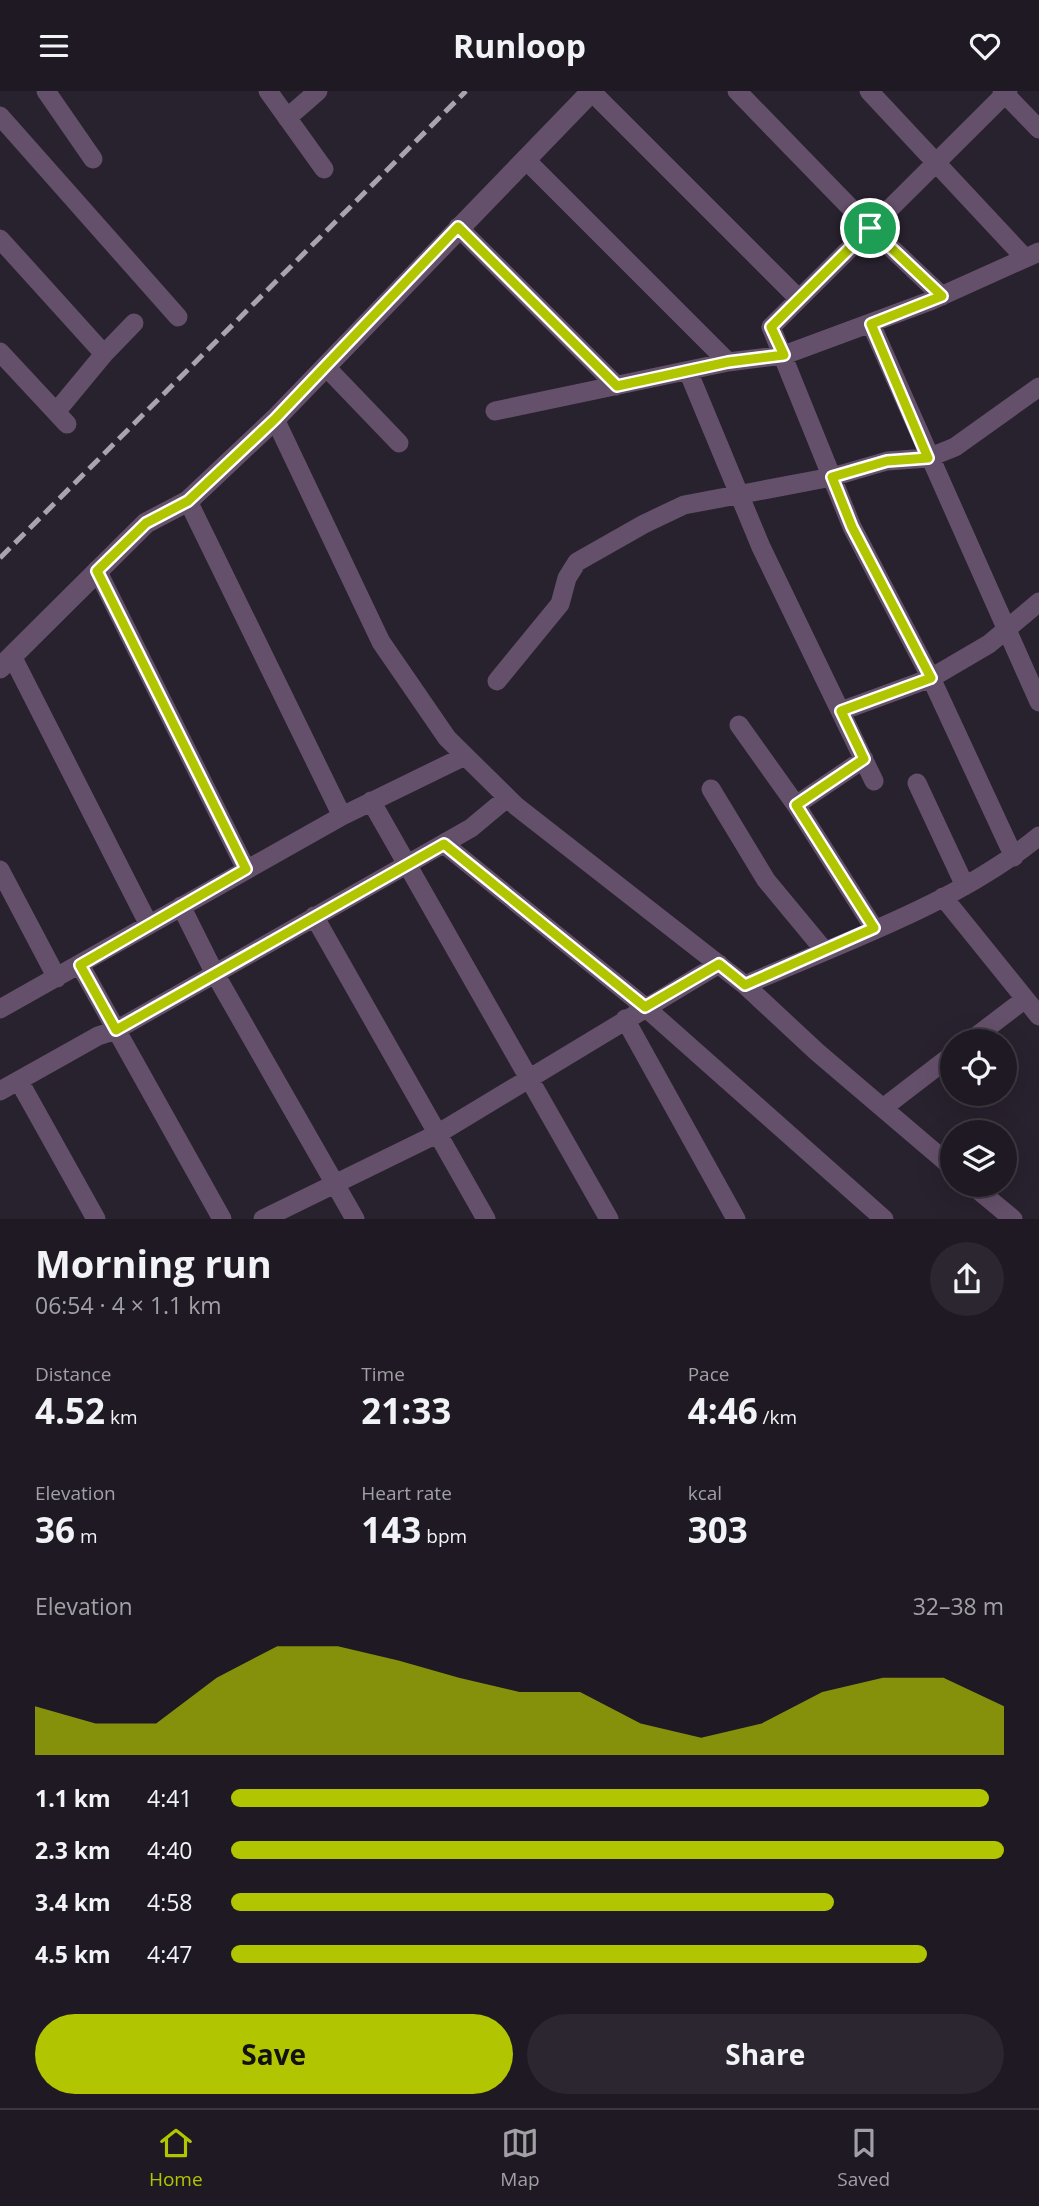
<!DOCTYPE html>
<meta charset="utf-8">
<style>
body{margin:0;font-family:"Open Sans",sans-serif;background:#2b262f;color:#f1f3f6;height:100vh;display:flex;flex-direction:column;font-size:26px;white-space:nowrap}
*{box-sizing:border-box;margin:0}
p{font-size:23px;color:#a1a0a5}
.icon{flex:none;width:38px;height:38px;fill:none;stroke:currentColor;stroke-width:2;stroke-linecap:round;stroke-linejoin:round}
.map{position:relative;height:1128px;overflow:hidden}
.panel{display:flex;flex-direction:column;background:#1e1922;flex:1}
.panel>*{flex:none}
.controls{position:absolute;left:940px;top:938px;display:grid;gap:14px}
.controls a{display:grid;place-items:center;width:77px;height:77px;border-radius:50%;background:#1e1922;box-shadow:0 7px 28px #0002,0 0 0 2px #3c3840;font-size:35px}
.pin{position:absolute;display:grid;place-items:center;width:60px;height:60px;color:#fff;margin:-30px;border:4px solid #fff;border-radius:50%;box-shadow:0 2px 7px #0007}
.round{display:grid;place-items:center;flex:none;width:74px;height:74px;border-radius:37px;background:#2b262f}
.head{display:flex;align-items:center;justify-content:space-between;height:119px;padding:0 35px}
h1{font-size:38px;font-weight:700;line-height:52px}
.stats{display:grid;grid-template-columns:repeat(3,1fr);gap:10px;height:119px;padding:7px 35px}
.stats div{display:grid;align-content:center}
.stats b{font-size:35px;font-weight:700}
.stats small{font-size:19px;font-weight:400}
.stats p{font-size:19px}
.chart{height:196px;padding:14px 35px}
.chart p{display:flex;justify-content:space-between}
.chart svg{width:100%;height:126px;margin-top:7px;fill:#b1c500;opacity:.7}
.button{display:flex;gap:14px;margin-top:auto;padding:14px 35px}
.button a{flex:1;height:80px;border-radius:42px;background:#b1c500;color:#111;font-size:28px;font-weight:700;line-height:80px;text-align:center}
.button a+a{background:#2b262f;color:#f1f3f6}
ul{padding:0 35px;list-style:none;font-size:23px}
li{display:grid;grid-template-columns:112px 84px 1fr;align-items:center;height:52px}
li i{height:18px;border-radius:9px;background:#b1c500}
header{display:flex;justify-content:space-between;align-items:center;height:91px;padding:0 35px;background:#1e1922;font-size:32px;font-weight:700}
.menu{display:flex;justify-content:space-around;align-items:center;height:98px;border-top:2px solid #3c3840;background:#1e1922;font-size:19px;color:#a1a0a5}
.menu a{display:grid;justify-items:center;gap:4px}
.menu .current{color:#b1c500}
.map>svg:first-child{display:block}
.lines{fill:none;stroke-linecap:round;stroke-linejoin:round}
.minor{stroke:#65506b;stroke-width:19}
.tertiary{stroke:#65506b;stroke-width:21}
.rail{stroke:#a8a3ad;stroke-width:5;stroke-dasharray:14 7;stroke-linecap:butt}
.route-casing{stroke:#fff;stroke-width:14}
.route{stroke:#b1c500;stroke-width:9}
</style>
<header><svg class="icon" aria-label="menu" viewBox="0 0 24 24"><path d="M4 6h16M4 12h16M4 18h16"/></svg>Runloop<svg class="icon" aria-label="heart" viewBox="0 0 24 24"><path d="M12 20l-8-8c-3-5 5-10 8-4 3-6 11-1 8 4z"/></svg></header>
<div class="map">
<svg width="1039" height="1128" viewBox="0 0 1039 1128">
<rect width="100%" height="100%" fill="#28212e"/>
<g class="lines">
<path class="minor" d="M46,0l47,68
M268,0l56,78
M591,0l208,208
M737,0l133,137 72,68
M869,0l156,167
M1002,0l37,38
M1008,0l-237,236 81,200 79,151 83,179
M0,25l178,201
M287,27l31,-27
M525,68l203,203
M458,136l159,159
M0,148l104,115
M871,233l168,378
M0,261l67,72
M325,275l74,77
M688,280l73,176 113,234
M495,320l233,-49 56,-7 146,-54 109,-49
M56,321l48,-58 30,-31
M275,328l106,223 66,96 69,68 229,179 72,67 135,115
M188,410l154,315
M97,479l149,299
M12,565l137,269
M497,590l63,-77 7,-26 10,-16 67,-38 40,-19 148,-28 55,-16 41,-3 27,-11 84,-60
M841,620l90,-33 58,-34 50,-42
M739,634l57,80 78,123
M917,692l48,103
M711,698l55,91 58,70
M371,710l238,418
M796,714l68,-46
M444,753l201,163 239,212
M0,779l57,108
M943,806l96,119
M181,815l33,66 141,247
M314,825l172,303
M80,874l142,254
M745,894c96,-42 213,-82 294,-149
M0,918l342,-193 123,-60
M625,928l111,200
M970,950l55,-42
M19,990l77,138
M0,1000l98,-55 18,-6 355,-202 36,-30
M883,1017l69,-53
M972,1094l41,34
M263,1128l176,-86 280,-169"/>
<path class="tertiary" d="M0,577l146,-145 42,-22 87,-82 317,-328"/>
<path class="rail" d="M0,467l466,-467"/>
</g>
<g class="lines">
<defs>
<path id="route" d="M458,136l159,159 111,-24 56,-7 -13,-28 99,-99 72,68 -71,28 57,134 -41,3 -55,16 20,50 79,151 -90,33 23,48 -68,46 78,123 -129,57 -26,-21 -74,43 -201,-163 -328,186 -36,-65 166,-96 -149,-298 49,-48 42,-22 87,-82z"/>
</defs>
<use href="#route" class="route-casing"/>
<use href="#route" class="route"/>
</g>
</svg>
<div class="controls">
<a><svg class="icon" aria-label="locate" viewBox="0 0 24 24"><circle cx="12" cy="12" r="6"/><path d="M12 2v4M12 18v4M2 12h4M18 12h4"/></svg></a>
<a><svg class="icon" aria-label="layers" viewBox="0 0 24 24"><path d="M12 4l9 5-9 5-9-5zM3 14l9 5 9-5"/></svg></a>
</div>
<div class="pin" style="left:870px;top:137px;background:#1e9e55"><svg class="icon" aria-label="arrive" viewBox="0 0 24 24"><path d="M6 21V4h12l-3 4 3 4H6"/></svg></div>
</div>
<section class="panel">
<div class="head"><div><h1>Morning run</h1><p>06:54 · 4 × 1.1 km</p></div><a class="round"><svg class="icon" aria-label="share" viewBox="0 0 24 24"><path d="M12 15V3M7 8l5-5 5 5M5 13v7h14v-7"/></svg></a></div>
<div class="stats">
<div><p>Distance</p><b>4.52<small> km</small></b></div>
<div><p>Time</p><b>21:33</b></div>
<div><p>Pace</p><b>4:46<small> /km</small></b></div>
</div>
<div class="stats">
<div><p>Elevation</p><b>36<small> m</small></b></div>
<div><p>Heart rate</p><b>143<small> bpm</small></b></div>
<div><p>kcal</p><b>303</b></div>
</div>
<div class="chart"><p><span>Elevation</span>32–38 m</p>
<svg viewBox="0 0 160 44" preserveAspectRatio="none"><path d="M0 44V27L10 33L20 33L30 17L40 6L50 6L60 11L70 17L80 22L90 22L100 33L110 38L120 33L130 22L140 17L150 17L160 27V44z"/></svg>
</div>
<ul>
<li><b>1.1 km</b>4:41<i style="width:98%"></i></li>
<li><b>2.3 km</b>4:40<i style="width:100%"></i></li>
<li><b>3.4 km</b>4:58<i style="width:78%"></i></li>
<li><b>4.5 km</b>4:47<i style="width:90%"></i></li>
</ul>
<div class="button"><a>Save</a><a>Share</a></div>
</section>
<nav class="menu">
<a class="current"><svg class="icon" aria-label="home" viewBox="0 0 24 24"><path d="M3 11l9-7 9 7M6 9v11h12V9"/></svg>Home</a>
<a><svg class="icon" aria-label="map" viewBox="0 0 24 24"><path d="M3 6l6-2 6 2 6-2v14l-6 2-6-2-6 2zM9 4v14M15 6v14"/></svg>Map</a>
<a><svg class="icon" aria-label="saved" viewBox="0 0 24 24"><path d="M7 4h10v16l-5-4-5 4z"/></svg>Saved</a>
</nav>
